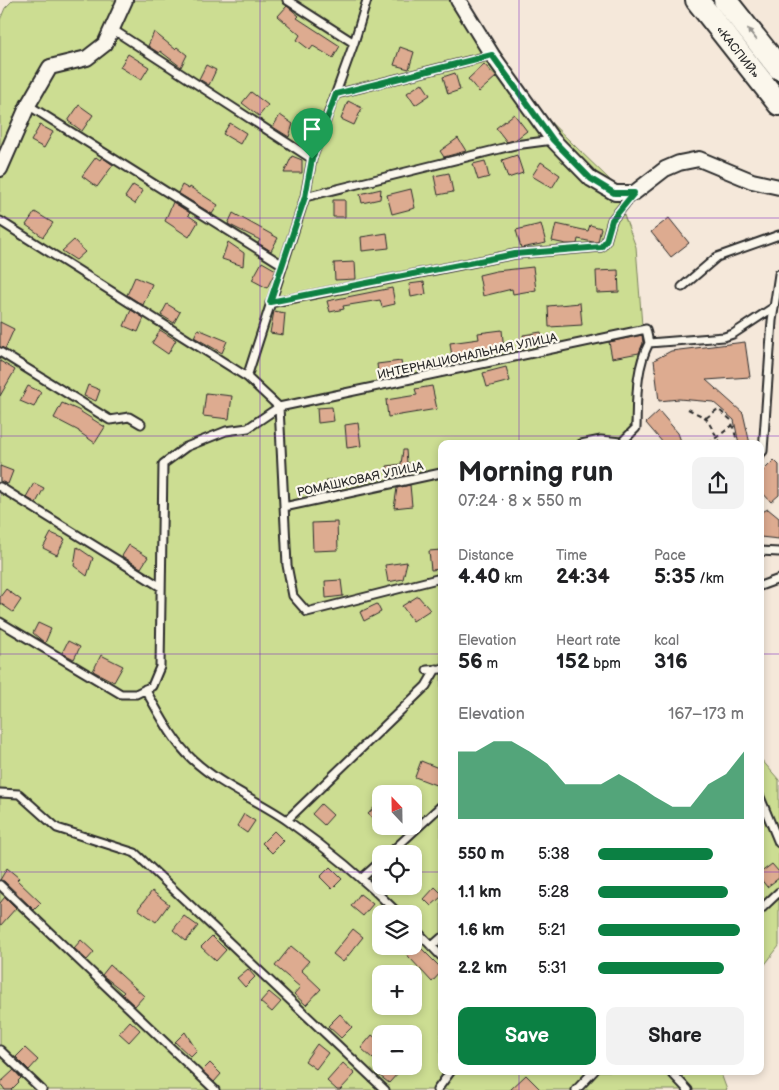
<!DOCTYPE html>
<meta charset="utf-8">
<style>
body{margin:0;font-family:"Balsamiq Sans",sans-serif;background:#f2f2f2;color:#202124;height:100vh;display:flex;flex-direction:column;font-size:19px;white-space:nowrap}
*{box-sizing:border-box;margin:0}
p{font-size:16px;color:#757577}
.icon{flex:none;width:28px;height:28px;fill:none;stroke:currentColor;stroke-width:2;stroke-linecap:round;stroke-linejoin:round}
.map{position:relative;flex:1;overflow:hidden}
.drawer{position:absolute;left:438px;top:440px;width:326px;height:635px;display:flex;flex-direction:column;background:#fff;border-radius:10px;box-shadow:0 2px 8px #0003}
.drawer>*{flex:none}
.needle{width:32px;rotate:338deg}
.controls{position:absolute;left:372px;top:785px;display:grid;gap:10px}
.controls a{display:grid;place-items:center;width:50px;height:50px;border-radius:10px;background:#fff;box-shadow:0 2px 8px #0003;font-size:25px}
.pin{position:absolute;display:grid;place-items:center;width:42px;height:42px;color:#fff;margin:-51px -21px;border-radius:50% 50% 50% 0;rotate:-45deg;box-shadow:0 0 5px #0007}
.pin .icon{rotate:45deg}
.round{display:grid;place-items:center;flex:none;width:52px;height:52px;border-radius:10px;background:#f2f2f2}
.headline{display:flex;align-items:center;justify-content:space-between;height:85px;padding:0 20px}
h1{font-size:28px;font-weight:700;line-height:38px}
.metrics{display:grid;grid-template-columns:repeat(3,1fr);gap:8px;height:85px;padding:5px 20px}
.metrics div{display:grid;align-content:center}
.metrics b{font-size:21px;font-weight:700}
.metrics small{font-size:14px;font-weight:400}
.metrics p{font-size:14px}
.chart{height:140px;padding:10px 20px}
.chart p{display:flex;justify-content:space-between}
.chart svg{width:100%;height:90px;margin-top:5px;fill:#0b8043;opacity:.7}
.cta{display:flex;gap:10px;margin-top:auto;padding:10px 20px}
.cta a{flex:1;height:58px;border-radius:10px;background:#0b8043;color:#fff;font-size:20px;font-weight:700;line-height:58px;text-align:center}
.cta a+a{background:#f2f2f2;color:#202124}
ul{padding:0 20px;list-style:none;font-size:16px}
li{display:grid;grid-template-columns:80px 60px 1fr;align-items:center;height:38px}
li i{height:12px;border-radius:6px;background:#0b8043}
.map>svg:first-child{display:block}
.green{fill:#ccdd92;stroke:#7c845e;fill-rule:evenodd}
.building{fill:#ddab90;stroke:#2b2b2b}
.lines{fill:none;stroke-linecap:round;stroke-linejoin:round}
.service-casing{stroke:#2b2b2b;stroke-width:11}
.minor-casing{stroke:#2b2b2b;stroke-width:18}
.trunk-casing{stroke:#2b2b2b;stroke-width:26}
.path{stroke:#2b2b2b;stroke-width:2;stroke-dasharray:5 4;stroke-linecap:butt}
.service{stroke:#fbf7ec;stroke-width:7}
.minor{stroke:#fbf7ec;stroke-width:14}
.trunk{stroke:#fbf7ec;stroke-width:22}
.oneway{fill:#93918c}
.route-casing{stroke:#fff;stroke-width:10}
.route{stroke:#0b8043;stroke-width:6}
.grid{fill:none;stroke:#7b2cbf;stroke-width:1;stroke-opacity:0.55}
.labels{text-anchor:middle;stroke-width:4.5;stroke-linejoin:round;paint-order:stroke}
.street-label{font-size:12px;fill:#2b2b2b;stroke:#fbf7ec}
</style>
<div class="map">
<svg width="779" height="1090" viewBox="0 0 779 1090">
<rect width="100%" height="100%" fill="#f5e8da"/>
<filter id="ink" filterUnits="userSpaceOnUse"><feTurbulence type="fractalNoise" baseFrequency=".02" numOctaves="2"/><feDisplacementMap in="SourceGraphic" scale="10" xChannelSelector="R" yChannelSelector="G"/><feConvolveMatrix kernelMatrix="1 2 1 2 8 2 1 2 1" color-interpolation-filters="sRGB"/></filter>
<g filter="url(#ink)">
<path class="green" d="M13,0h453l72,110 73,71 25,66 8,105 -17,92h-186v627h279l7,19h-727v-1070l5,-12zM381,794h33v32h-33zM381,854h33v32h-33zM381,914h33v32h-33zM381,974h33v32h-33zM381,1034h33v32h-33z
M760,758l19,22v166l-19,25z"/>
<path class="building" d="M287,6l12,10 -2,2 43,28 -7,12 -20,-12 -3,4 -13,-10 3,-5 -22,-19z
M154,32l21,17 2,-2 10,8 -6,12 -21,-16 -1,2 -11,-7z
M400,47l14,5 -5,17 -15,-4z
M128,54l21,13 -8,13 -21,-13z
M484,64l12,13 -17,15 -11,-13z
M206,65l10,5 -7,15 -10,-6z
M455,73l5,17 -12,4 -5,-17z
M422,83l8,12 -15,10 -8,-12z
M251,92l17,13 -9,11 -17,-13z
M348,101l14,7 -8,17 -13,-6z
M79,105l14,10 -11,16 -14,-10z
M514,114l13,17 -12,9 -8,2 -11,-14z
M280,115l13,9 -4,13 -16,-10z
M230,123l16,10 -6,11 -17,-10z
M40,125l13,7 -9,16 -13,-7z
M458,138l8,13 -22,6 -4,-6z
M517,155l6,18 -15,5 -6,-18z
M292,156l10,4v13h-18z
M96,157l4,3 2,-3 11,8 -16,22 -15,-11z
M485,161l4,16 -11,3 -5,-16z
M541,162l19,13 -8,13 -20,-12z
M449,173l4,19 -15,3 -4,-19z
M133,185l10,6 -8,13 -10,-7z
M182,185l7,4 1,-2 28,18 -6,9 -34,-21z
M381,189l-1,10 -18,4 -2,-9z
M411,189l4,19 -23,6 -5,-19z
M333,200h12v17h-12z
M173,202l17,11 -2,2 10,7 -9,15 -24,-16z
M35,212l18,11 -10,14 -17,-12z
M233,213l45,25 -7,13 -13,-8 2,-3 -32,-16z
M669,218l20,25 -18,14 -20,-25z
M541,224l5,19 -25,5 -5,-18z
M556,224l32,7 2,-6 11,3 -3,14h-5l-15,-3 -1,5h-11l-14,-3z
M387,233l2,15 -27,3 -1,-14z
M74,240l11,12 -9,8 -14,-9z
M228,242l16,11 -1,13 -21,-7z
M262,262l14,8 -9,18 -15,-8z
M355,262l1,17 -21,1 -1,-17z
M533,267l3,23 -23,4 -1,-5 -29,7 -4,-21 17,-4z
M618,270l1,22 -22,1 -1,-22z
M135,277l17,7 -9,21 -16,-10z
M424,282l2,12 -15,3 -2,-13z
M392,288l3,16 -13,3 -2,-7 -37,6 1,3 -14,3 -3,-11z
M580,303l2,22 -33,2 -1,-21z
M167,304l13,8 -6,11 -13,-8z
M131,310l13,8 -6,14 -14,-6z
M274,311l11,2 -2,22 -13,-2z
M0,322l14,7 -9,20 -5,-2z
M198,329l29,12 -5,12 -28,-16z
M160,330l16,10 -8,14 -16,-11z
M502,330l2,21 -52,6 -2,-14 29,-4 -1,-6z
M541,332l2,12 -18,3 -2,-12z
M642,335l1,8 -4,10 -27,5 -3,-16z
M745,342l5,35 -44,3 37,33 7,31h-11l-5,-24 -21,-18 -34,-3 -20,2 -5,-41 17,-9z
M0,361l15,9 -15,26z
M401,361l2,14 -24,5 -2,-16z
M506,367l4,14 -23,6 -4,-14z
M88,385l12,5 -4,11 -12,-5z
M28,386l13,6 -7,15 -14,-6z
M432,386l5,23 -49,8 -2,-17 31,-5 -2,-6z
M206,393l26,3 -3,23 -26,-3z
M62,403l16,7 27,17 -10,16 -16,-11v-1l-25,-13z
M332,407l2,14 -16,2 -1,-15z
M659,411l19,22 4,11h-18l-18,-21z
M358,423l3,23 -14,2 -2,-23z
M403,450h3l1,13h3l1,11 -22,4 -2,-12 14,-2z
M774,460l5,5v30l-8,7 -11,-12v-16z
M0,466l13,5 -5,13 -8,-3z
M339,479v11l-12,1v-11z
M34,483l10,5 -8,15 -10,-6z
M410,485l2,21 -18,2 3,-20z
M768,509l11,9v21l-19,-2v-24z
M337,522l1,28 -25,1 -1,-28z
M51,533l14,6 -8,16 -14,-7z
M129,545l19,12 -7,11 -19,-12z
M77,547l16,11 -6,18 -13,-10z
M441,550v19l-10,1 -2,-19z
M407,562l-4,17 -15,3 -3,-17z
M341,580l2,16 -17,2 -1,-17z
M6,589l15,11 -8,12 -13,-9v-6z
M418,596l12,14 -17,11 -11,-15z
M377,604l4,8 -17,9 -4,-9z
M38,623l13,6 -6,14 -12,-10z
M68,641l12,6 -6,12 -12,-6z
M101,655l22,11 -9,16 -21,-11z
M421,761l20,8v18l-26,-10z
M381,800v25l-13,-11z
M321,804l12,11 -9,10 -12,-11z
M244,814l11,7 -8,12 -10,-7z
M274,831l10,10 -12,12 -10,-10z
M772,864l7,8v6l-12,9 -7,-9v-5z
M330,867l12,12 -10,10 -12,-12z
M7,868l12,10 -2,2 24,23 -7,7 -30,-29 -4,-1z
M435,887l6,6v4l-10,9 -7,-7z
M152,891l17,13 -13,18 -18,-13z
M360,894l13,10 -10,12 -12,-10z
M5,897l11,11 -16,18v-23z
M184,916l14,10 -12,15 -13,-11z
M353,929l10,8 -20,25 -10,-8z
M212,936l14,14 -10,11 -15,-14z
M81,940l13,12 -7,8 -13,-12z
M291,946l18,15 -8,9 20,19 -15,16 -12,-11 6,-7 -25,-21z
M399,946h20l22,22v4l-9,10z
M110,965l34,31 -9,10 -13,-12 2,-2 -22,-17z
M248,969l7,8 -10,10 -8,-9z
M269,992l12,10 -9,10 -12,-10z
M340,1014l12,13 -11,11 -13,-12z
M130,1021l10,9 -11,12 -10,-9z
M185,1032l12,19 -6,6 -16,-15z
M372,1035l9,7v7l-8,10 -12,-11z
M317,1044l11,9 -12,16 -11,-8z
M25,1048l13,12 -9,10 -13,-13z
M210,1063l11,11 -7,8 -12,-11z
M343,1063l12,11 -15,16h-3l-10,-9z
M389,1066l9,7 -9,10 -9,-7z
M14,1070l7,8 -3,3 1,1 -8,8h-6l-5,-7z
M526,1075l15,15h-31z"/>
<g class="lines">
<defs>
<path id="service" d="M287,0l67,43
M367,0l-13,43 -42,116 -7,38 -58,180 32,30 8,158 6,31 14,16 134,-34
M112,29l200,130
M336,94l156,-39
M28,105l255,160
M305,197l210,-52 38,-5
M0,221l247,156
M682,287l35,-30 62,-22
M270,303l245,-49 86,-7 5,-6 6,-21 22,-27
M649,343l75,-6 9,-3 41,-27
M0,352l110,68 19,-3 12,7
M581,444l20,-4 20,2
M620,444l16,-16c1,-29 -1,-58 13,-85
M760,454l3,-3 9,-130 7,-47
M0,487l161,100
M284,507l157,-34
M760,551l19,1
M760,586l19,-7
M0,622l121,72h15l16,-8 8,-19 3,-203 23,-17 40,-16 22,-3 31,-21 367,-78 3,14
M427,670l14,-1
M145,689c14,24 27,51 47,70 29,27 64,40 96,62 40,28 77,59 111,93
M0,793l19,1 38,34 78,25 250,237
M760,797l19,46
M287,820l139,-134 10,-17
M389,854l52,-48
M362,878l19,-17
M0,885l215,205
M760,910l19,-18
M414,928l27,28
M432,946l9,-8
M0,1050l42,40
M670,1071l18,19
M437,1090l14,-19
M576,1090l18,-19"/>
<path id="minor" d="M458,0l34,55 61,85 38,39 24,14h19l31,-24 14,-6 20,-4 53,22 27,6
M0,169l28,-64 22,-38 37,-9 18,-14 20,-44"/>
<path id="trunk" d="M697,0l82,104
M725,0l54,68"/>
</defs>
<use href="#service" class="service-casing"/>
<use href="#minor" class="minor-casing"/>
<use href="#trunk" class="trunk-casing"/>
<path class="path" d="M688,409l18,9 15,26
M706,418l12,-9 13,11 7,24
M708,444l25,-19"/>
<use href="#service" class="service"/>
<use href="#minor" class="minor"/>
<use href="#trunk" class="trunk"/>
</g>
<defs><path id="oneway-solid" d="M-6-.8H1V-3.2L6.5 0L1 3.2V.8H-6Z" transform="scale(1.25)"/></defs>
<use class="oneway" href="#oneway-solid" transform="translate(752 34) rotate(-128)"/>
</g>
<g class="lines" filter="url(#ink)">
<defs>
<path id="route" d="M492,55l61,85 38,39 23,14h20l-22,27 -6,21 -5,6 -86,7 -245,48 35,-105 7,-38 24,-65z"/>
</defs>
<use href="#route" class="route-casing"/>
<use href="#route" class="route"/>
</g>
<path class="grid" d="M260,0v1090M519,0v444M0,218h779M0,436h779M0,654h441M760,654h19M0,872h381M414,872h27M760,872h19M519,1071v19"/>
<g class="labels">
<g class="street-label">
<text transform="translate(738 52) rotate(52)" y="4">«КАСПИЙ»</text>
<text transform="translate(467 356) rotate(-12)" y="4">ИНТЕРНАЦИОНАЛЬНАЯ УЛИЦА</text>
<text transform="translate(360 479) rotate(-12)" y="4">РОМАШКОВАЯ УЛИЦА</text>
</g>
</g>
</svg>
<div class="controls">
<a><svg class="needle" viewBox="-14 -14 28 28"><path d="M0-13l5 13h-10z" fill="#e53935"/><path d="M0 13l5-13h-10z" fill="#757577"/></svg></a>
<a><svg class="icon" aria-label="locate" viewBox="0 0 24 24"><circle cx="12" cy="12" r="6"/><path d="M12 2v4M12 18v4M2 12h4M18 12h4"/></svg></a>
<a><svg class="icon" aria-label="layers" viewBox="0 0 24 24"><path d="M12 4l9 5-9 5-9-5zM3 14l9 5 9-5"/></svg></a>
<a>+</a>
<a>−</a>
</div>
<div class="pin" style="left:312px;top:159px;background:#1e9e55"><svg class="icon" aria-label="arrive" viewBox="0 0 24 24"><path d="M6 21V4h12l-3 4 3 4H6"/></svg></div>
<section class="drawer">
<div class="headline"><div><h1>Morning run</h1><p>07:24 · 8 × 550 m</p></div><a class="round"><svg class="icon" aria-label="share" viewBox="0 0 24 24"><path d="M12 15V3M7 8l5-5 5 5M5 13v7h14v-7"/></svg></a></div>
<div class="metrics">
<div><p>Distance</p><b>4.40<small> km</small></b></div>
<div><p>Time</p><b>24:34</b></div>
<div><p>Pace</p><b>5:35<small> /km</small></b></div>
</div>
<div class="metrics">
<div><p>Elevation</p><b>56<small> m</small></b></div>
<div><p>Heart rate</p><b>152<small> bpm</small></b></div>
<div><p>kcal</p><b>316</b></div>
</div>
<div class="chart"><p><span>Elevation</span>167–173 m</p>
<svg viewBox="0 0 160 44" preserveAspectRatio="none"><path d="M0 44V11L10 11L20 6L30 6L40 11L50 17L60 27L70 27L80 27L90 22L100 27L110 33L120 38L130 38L140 27L150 22L160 11V44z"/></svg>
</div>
<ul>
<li><b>550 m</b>5:38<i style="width:79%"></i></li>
<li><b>1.1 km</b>5:28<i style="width:89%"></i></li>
<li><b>1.6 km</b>5:21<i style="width:97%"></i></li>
<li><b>2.2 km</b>5:31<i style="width:86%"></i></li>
</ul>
<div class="cta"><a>Save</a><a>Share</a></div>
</section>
</div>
